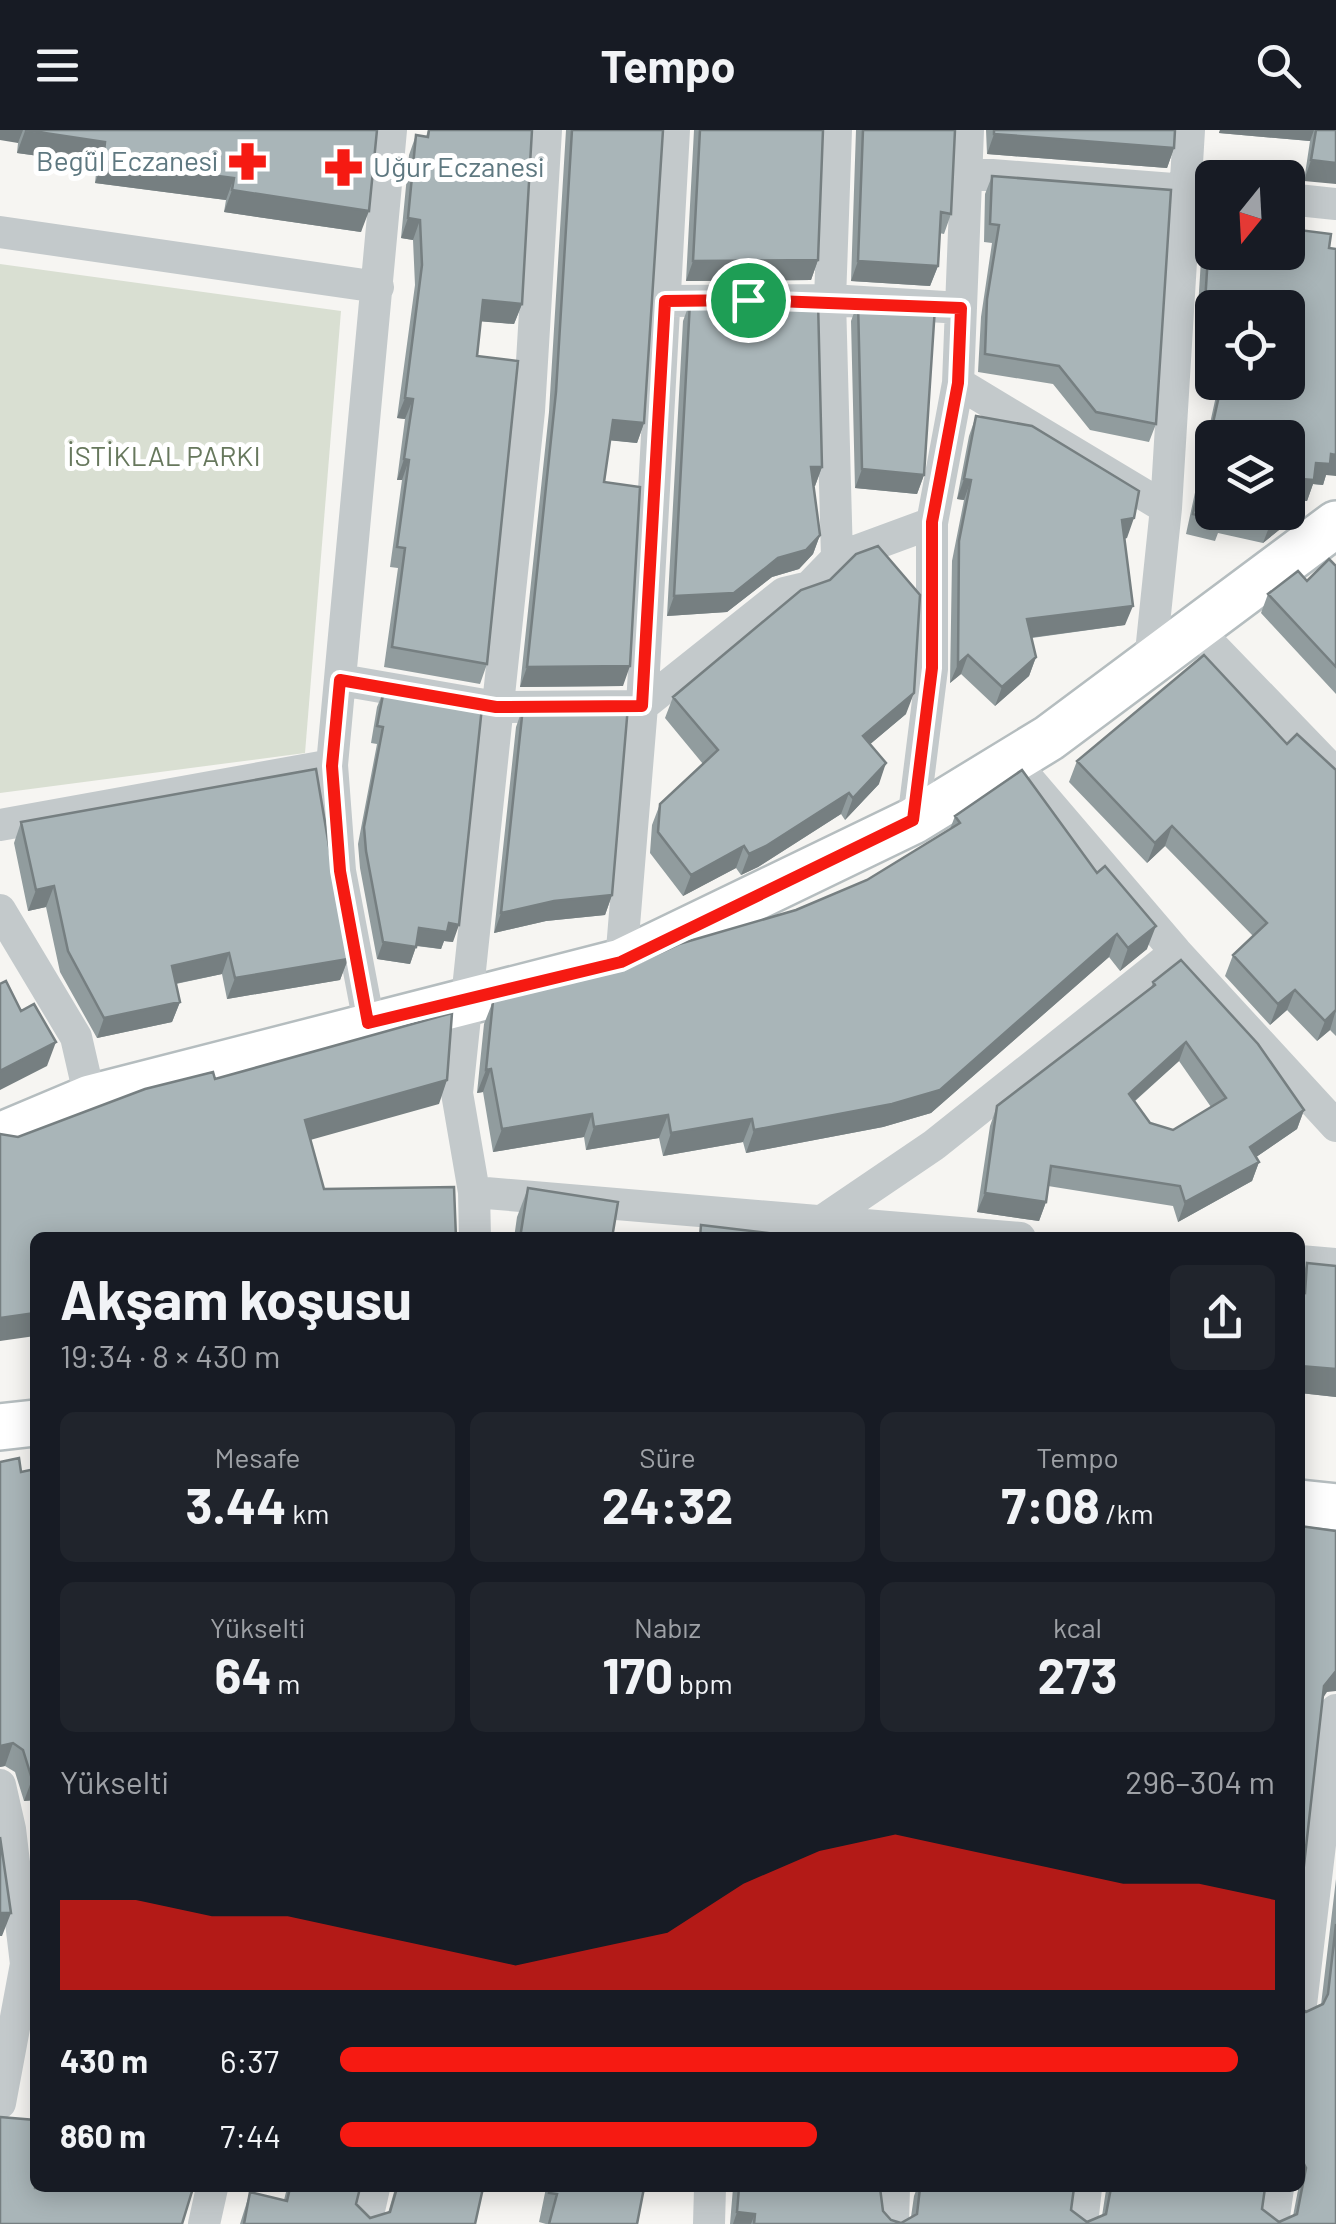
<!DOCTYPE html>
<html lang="tr">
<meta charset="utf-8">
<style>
body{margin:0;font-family:Barlow,sans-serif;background:#20242c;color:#f1f3f6;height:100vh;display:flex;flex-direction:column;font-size:38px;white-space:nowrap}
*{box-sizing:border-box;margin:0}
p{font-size:32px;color:#9ea1a6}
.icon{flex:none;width:55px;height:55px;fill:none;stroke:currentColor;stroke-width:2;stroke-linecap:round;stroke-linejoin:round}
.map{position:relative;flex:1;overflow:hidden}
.drawer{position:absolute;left:30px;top:1102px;width:1275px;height:960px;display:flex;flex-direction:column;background:#171b24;border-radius:15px;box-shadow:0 5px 25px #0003}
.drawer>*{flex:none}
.needle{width:65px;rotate:198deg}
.buttons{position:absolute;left:1195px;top:30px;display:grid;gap:20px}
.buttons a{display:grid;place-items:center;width:110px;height:110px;border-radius:15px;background:#171b24;box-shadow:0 5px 25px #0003;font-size:50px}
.pin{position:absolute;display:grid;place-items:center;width:85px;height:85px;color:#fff;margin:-42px;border:5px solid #fff;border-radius:50%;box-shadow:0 2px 10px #0007}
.round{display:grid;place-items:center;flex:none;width:105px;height:105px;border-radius:15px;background:#20242c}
.overview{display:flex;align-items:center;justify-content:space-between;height:170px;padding:0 30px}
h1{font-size:55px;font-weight:700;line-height:75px}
.figures{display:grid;grid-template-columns:repeat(3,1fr);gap:15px;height:170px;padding:10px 30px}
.figures div{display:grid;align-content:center;border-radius:15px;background:#20242c;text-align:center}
.figures b{font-size:50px;font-weight:700}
.figures small{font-size:28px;font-weight:400}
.figures p{font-size:28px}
.chart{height:280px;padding:20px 30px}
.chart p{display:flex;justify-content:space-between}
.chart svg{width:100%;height:180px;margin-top:10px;fill:#f61a12;opacity:.7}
ul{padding:0 30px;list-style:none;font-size:32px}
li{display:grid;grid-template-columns:160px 120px 1fr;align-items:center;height:75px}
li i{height:25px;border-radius:12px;background:#f61a12}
header{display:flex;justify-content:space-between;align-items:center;height:130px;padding:0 30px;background:#171b24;font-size:45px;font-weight:700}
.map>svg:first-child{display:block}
.green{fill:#d9dfd2}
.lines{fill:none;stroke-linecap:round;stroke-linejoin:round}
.secondary-casing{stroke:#b5bdbf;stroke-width:50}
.street{stroke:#c3c9cb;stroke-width:32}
.secondary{stroke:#fff;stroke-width:45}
.wall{fill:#919c9e;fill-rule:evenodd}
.shaded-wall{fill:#767f81}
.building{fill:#a9b5b8;stroke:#767f81;stroke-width:2.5;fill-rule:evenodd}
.route-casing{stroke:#fff;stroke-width:20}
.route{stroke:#f61a12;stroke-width:12}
.labels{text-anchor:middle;stroke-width:10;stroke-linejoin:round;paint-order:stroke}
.poi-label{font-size:28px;fill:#5e7880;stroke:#fff;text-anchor:end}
.park-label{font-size:28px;fill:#67785d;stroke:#fff}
</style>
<header><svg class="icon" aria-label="menu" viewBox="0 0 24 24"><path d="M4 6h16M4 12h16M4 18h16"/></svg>Tempo<svg class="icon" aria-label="search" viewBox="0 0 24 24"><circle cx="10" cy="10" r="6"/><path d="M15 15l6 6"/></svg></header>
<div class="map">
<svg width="1336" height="2094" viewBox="0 0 1336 2094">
<rect width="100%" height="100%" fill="#f6f5f2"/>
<path class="green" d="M0,134l341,47 -36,442 -305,40z"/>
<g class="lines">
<defs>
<path id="secondary" d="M0,1006l90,-38 531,-136 292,-141 136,-83 287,-214
M0,1297l35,-4
M1300,1373l36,4"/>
</defs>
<use href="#secondary" class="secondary-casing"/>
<path class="street" d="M836,0l-6,170 7,258
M967,43l245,19
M1288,69l48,5
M0,102l378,55
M665,171l165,-1 131,8
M958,253l208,125
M1196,499l140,145
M1150,532l16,-154 23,-378
M341,550l155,27 146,-1 142,-113 25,-6 28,-29 95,-35
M1012,630l164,192 160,174
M913,691l19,-152v-146l26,-140 10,-253
M0,695l332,-60
M0,780l76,127 14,61
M621,832l21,-256 32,-576
M369,893l-29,-152 -8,-106 59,-635
M474,1062l-17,-99 72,-682 17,-281
M822,1091l112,-76 242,-193
M475,1108l-1,-46 546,46
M1300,1131l36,3
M0,1655l10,44 16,135 -26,139
M1300,1883l36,-303
M204,2094l8,-36
M366,2094l8,-36
M709,2094l1,-36
M893,2094l1,-36
M1082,2094l4,-36
M1273,2094l5,-36"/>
<use href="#secondary" class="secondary"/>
</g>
<path class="wall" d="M0,0h377l-16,102 -137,-20 2,-12 -131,-17 2,-19 -80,-11 1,-10z
M428,0l94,174 -8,20 -33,-3 -4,35 10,308 -7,20 -96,-17 14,-99 -8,-1 12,-87h-5l8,-61 -8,-1 18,-133 -2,-45 -12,-2 8,-83 7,-20 10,2z
M566,0h97l-19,293 -7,20 -27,-3 -6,42 19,204 -103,1 29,-275z
M694,0h129l-5,130 -7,20 -125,1z
M856,0h99l-4,84 -7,20 -5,-1 -1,33 -8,20 -79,-5z
M986,0h189l-1,18 -7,20 -180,-14z
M1220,0h116l-32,51 6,-40 -91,-8z
M992,46l164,248 -7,18 -59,-12 -37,-46 -75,-12 3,-55 11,-74 -8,-1 1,-48z
M1212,61l117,57 -3,227 -3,10 -10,-1 -6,17 -19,-2v-61h-76l76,74 -4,14 -21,17 -45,-10 -3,8 -29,-7 33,-152h69v-74h-76v35l-16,-3 8,-129z
M690,172l132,165 -7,19h-1l6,49 -7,19 -14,15 -27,8 -45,35 -60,4 16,-295z
M858,172l66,173 -7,19 -62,-6 -4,-167z
M976,286l151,122 -3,1 1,86 -93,13 4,19 -7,19 -34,30 -34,-32 -11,9 2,-122 12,-61 -7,-1 12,-63z
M1336,436v128l-75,-81 7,-19 39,-13z
M384,560l69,252 -9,-1 -3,8 -25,-3 -6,18 -33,-5 -17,-91 -2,-24 19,-100 -6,-1 6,-36z
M673,567l233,17 -36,30 9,40 -34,36 -4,-6 -83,53 -17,8 -5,-7 -53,28 -33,-43 2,-28 8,-21 43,-40 -38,-46z
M523,577l89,188 -7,20 -59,6 -52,12 22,-206z
M1287,614l49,26v266l-6,-6 -13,11 -30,-31 -17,15 -45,-49 8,-21 20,-19 -88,-90 -18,17 -78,-81 8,-21z
M955,686l192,133 -27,22 -11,-14 -178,156 -48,14 -137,26 -3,-11 -80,14 -4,-18 -73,12 -2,-13 -91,15 -10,-60 -6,1 7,-69 9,-23 143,-37 160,-54 71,-30 83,-51z
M21,692l327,137 -8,21 -113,19 -5,-25 -46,10 4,18 -8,20 -75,16 -37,-66 -14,-65 -18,4 -14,-68z
M1153,852l151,128 -7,19 -41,28 3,5 -7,19 -74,41 -5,-16 -125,-20 -2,16 -7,19 -62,-9 13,-86 7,-20 154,-118zM1179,931l32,46 -38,23 -23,-7 -16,-21z
M528,1058l84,50h-98l3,-21z
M1307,1133l29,3v131l-36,-4v-110z
M0,1332l21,10 14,-3v331l-11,1 -9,-29 -10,-6 -5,1z
M1336,1749v345h-606l3,-36h147l3,23 8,9 10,3 10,-6 3,-21 3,-8h157l-3,22 16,12 15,-6 4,-26 -1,-2h160l-3,21 17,13 14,-6 5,-26 -1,-2h3v-181l6,5 15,-7z
M35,1918v140l-2,-68z
M287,2058h73l-4,16 14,14 18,-5 6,-21 -2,-4h91l-8,36h-235l10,-32 34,8z
M546,2058h98l-7,36h-91l-7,-2z"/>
<path class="shaded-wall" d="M0,0h23l-5,13 -18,-3z
M1220,0h94l-4,11 -91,-8z
M25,1l80,11 -8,22 -80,-11z
M994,4l180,14 -7,20 -180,-14z
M1311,30l25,3v21l-32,-3z
M103,31l131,17 -8,22 -131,-17z
M232,60l137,21 -8,21 -137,-20z
M408,88l12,2 -7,20 -12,-2z
M818,130l-7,20 -125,1 7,-20z
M858,131l80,5 -8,20 -79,-5z
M483,170l39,4 -8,20 -38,-3z
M405,268l8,1 -8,20 -8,-1z
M613,290l31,3 -7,20 -31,-3z
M1331,324l5,1v21l-10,-1 -3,10 -10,-1 -6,17 -19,-2v-21z
M404,329l5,1 -7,20h-5z
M811,337h11l-7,19h-11z
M862,339l62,6 -7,19 -62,-6z
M964,349l7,1 -7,20 -7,-1z
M1291,376l-7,20 -21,17 8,-21 12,-10h5v-3z
M1134,388l-7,20 -12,2 7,-20z
M820,405l-7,19 -14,15 -27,8 -45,35 -60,4 7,-20 104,-38z
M1133,476l-8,19 -105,14 7,-20z
M968,525l-7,19 -11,9 8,-19z
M1036,527l-7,19 -34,30 7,-19z
M630,536l-7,20 -103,1 7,-20z
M914,563l-8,21 -51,43 8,-21z
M886,633l-7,21 -34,36 8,-22z
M849,663l-8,21 -83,53 -17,8 8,-21z
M1172,696l-7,20 -18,17 8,-20z
M744,716l-8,22 -53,28 8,-21z
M54,756l-8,21 -18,4 8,-21z
M612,765l-7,20 -59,6 -52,12 7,-20 53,-12z
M449,793l10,2 -6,17 -9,-1 -3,8 -29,-4 7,-17z
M1156,796l-9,23 -27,22 8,-23z
M1117,804l-8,23 -178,156 -48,14 -137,26 8,-23z
M383,812l33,5 -6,17 -33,-5z
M229,823l-7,21 -58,12 8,-20z
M348,829l-8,21 -113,19 8,-21z
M1295,860l-8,20 -17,15 8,-21z
M180,872l-8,20 -75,16 7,-20z
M1336,880l-6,20 -13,11 8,-20z
M56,912l-9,24 -47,24v-19z
M1186,912l-7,19 -58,52 8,-19z
M491,939l-8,23 -6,1 9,-23z
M447,950l-8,24 -143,40 9,-24z
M1304,980l-7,19 -54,37 7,-19z
M592,984l-8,23 -91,15 9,-23z
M668,985l-9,23 -73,12 8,-23z
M752,989l-9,23 -80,14 8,-23z
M1259,1032l-7,19 -74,41 7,-20z
M985,1063l61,9 -7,19 -62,-9z
M35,1183v23l-35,5v-23z
M1300,1236l36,3v28l-36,-4z
M1336,1541v20l-9,1 -11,16 8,-22z
M13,1613l-8,23 -5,1v-21z
M32,1649h3v21l-11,1z
M2,1783h9l-9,23h-2v-16z
M737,2082l18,2 -4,10h-18z"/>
<path class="building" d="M25,0h352l-8,81 -137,-21 2,-12 -131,-17 2,-19z
M429,0h103l-10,174 -39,-4 -6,56 41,5 -31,303 -95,-17 13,-99 -8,-1 12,-87 -5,-1 9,-60 -8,-1 17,-133 -2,-45 -12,-2 8,-83 12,2z
M572,0h91l-19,293 -31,-3 -9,62 36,5 -10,179 -103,1 29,-275z
M700,0h123l-5,130 -125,1z
M863,0h92l-4,84 -10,-2 -3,54 -80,-5z
M994,0h181l-1,18 -180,-14z
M1316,0h20v33l-25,-3z
M992,46l179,14 -15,234 -60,-12 -37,-46 -74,-12 2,-55 12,-74 -9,-1z
M1212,61v61h76v-57l6,4 -3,30 40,5 -2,14 7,1v206l-5,-1 -1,10 -14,-1 -2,17 -26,-2v-40h-76v74h12l-2,9 -29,-7 29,-132h66v-74h-76v13l-8,-2z
M818,171l4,166h-11l9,68 -14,15 -28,8 -44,35 -60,3 16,-294z
M858,172l77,5 -11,168 -62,-6z
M976,286l56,10 107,65 -5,27 -12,2 11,86 -106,13 9,38 -34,30 -34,-32 -10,9 1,-123 12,-61 -7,-1z
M1226,382h57l-12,10z
M878,416l42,49 -6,98 -51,43 23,27 -33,35 -4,-5 -83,53 -17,8 -5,-8 -53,29 -33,-43 2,-28 58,-54 -45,-53 128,-107 29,-10 26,-26z
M1329,429l7,7v101l-68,-73 30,-23 9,10z
M1204,525l83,89 10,-10 39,36v240l-11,11 -30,-31 -17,14 -45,-49 34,-32 -95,-97 -17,17 -78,-82z
M384,560l98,17 -23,218 -10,-2 -2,9 -28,-4 -3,19 -33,-5 -17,-91 -2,-24 19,-100 -6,-1z
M628,576l-16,189 -58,6 -53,12 22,-206z
M316,639l32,190 -113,19 -6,-25 -57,13 8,36 -76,16 -36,-67 -14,-65 -18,4 -15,-68z
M1022,640l75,103 8,-7 51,60 -28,22 -11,-14 -177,156 -48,14 -138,26 -2,-11 -81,14 -3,-18 -74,12 -2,-13 -90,15 -11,-60 -5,1 7,-69 143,-37 43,-20 117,-34 71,-30 93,-57 -5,-7z
M1181,830l77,84 46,66 -54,37 9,15 -74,40 -5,-16 -129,-20 -5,36 -61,-9 12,-87 158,-121 -2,-3zM1186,912l40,56 -53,32 -23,-7 -21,-29z
M6,851l15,30 13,-7 22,38 -56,29v-87z
M452,883l-5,67 -142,40 19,69 130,-2 2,51h-421v75l-35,5v-184l18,3 127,-48 68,-17 2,7z
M528,1058l90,14 -6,36h-92z
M701,1095l91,11 -1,2h-91z
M1307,1133l29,3v103l-36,-3v-74l5,1z
M19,1328l2,14 14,-3v310h-3l-9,-29 -10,-7 -13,3v-284z
M1300,1396l36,5v140l-12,15 -24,215z
M0,1707l11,76h-9v12h-2z
M1336,1794v300h-582l1,-10 -18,-2 2,-24h141l3,23 8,9 10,3 16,-9 3,-26h154l-3,22 16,12 19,-8 5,-26h154l-3,21 17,13 18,-8 9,-46 -6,-12v-149l6,5 17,-8 5,-10z
M0,1987l35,3v68h158l-11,36h-182z
M290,2058h70l-4,16 14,14 20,-6 7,-24h86l-8,36h-231l6,-32 37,9z
M550,2058h94l-7,36h-88l8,-30 -8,-1z"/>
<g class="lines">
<defs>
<path id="route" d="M748,170l213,8 -3,75 -26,139v146l-19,152 -292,142 -253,61 -28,-152 -8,-105 8,-86 156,27 146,-1 23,-405z"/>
</defs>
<use href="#route" class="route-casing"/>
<use href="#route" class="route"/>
</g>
<defs>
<symbol id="pharmacy-bare" viewBox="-9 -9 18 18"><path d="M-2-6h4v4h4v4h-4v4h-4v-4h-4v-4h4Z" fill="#f61a12" stroke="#fff" stroke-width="2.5" paint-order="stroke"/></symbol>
</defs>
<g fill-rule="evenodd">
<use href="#pharmacy-bare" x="220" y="4" width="55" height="55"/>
<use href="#pharmacy-bare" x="316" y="10" width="55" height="55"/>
</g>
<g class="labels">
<g class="poi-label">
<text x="218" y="41">Begül Eczanesi</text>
<text x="373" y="47" text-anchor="start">Uğur Eczanesi</text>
</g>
<g class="park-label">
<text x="164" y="336">İSTİKLAL PARKI</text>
</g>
</g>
</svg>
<div class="buttons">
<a><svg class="needle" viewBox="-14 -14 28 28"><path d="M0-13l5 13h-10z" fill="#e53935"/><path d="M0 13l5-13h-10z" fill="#9ea1a6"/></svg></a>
<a><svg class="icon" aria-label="locate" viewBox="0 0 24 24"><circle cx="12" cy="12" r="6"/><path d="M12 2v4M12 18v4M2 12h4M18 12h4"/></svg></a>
<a><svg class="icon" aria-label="layers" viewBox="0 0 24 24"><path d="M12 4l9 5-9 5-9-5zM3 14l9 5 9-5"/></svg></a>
</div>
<div class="pin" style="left:748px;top:170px;background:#1e9e55"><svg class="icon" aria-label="arrive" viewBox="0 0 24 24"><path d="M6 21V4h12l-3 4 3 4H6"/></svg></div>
<section class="drawer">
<div class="overview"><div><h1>Akşam koşusu</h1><p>19:34 · 8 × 430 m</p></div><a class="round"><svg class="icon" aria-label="share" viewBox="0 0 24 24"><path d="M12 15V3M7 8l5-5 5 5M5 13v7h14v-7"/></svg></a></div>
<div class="figures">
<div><p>Mesafe</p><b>3.44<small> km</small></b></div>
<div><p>Süre</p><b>24:32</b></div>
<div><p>Tempo</p><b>7:08<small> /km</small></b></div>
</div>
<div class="figures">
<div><p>Yükselti</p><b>64<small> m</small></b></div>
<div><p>Nabız</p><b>170<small> bpm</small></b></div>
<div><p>kcal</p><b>273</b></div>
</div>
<div class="chart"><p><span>Yükselti</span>296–304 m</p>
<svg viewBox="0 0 160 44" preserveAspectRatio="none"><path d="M0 44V22L10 22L20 26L30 26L40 30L50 34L60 38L70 34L80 30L90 18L100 10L110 6L120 10L130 14L140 18L150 18L160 22V44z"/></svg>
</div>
<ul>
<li><b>430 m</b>6:37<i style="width:96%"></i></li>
<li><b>860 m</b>7:44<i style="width:51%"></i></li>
</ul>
</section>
</div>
